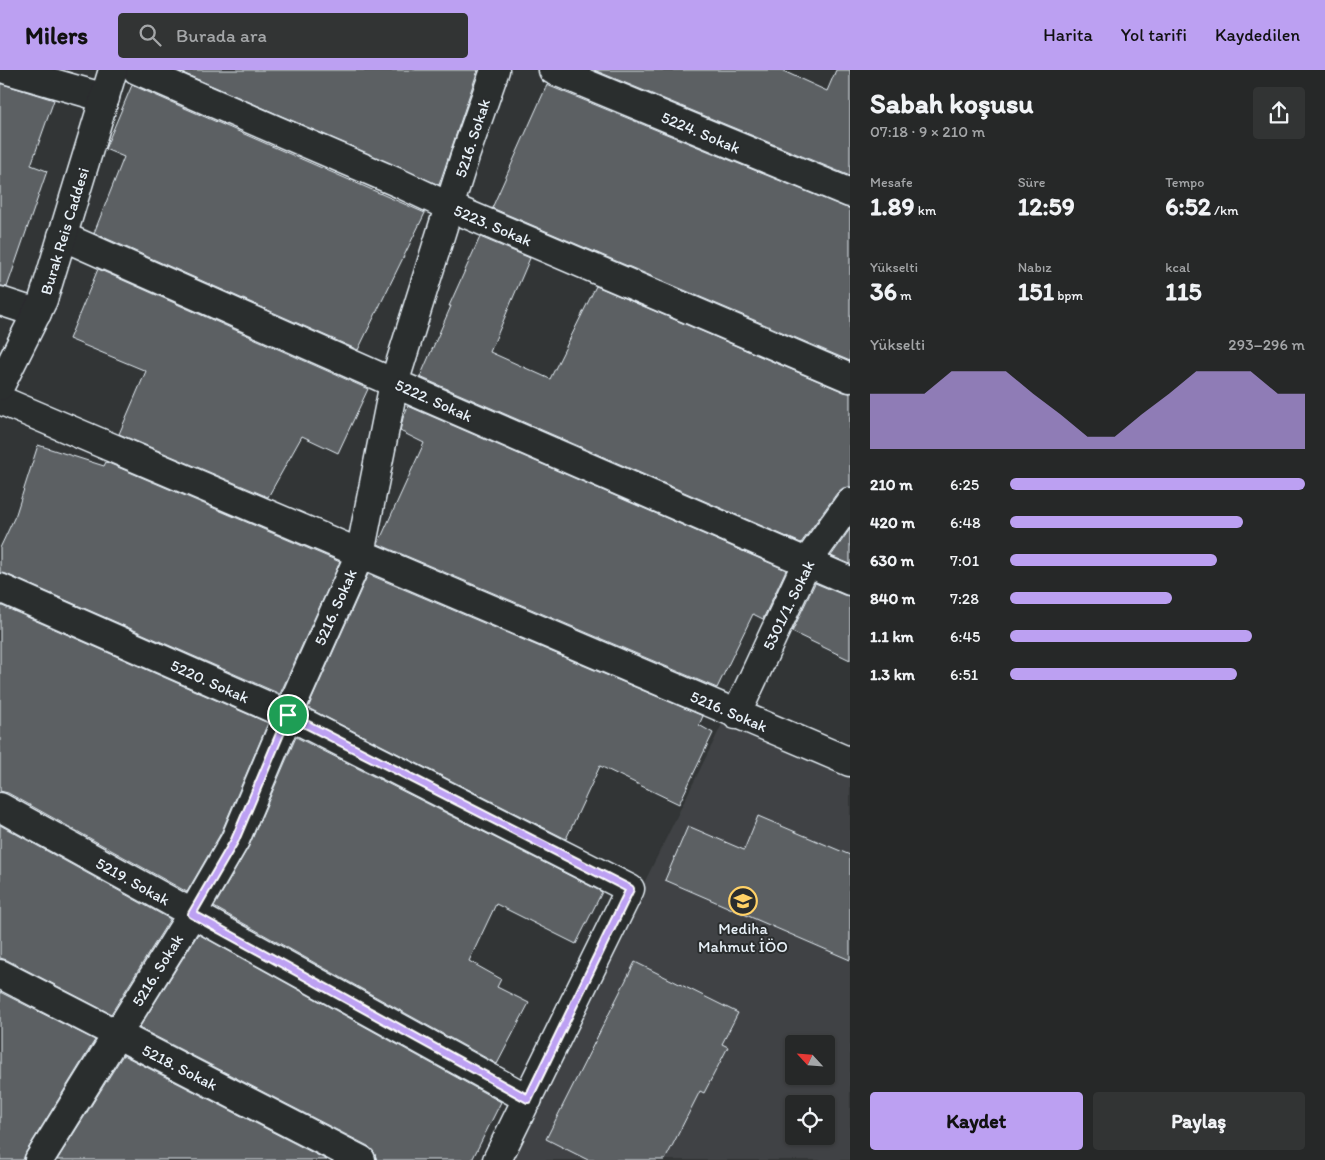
<!DOCTYPE html>
<html lang="tr">
<meta charset="utf-8">
<style>
body{margin:0;font-family:Itim,sans-serif;background:#323434;color:#f1f3f6;height:100vh;display:flex;flex-direction:column;font-size:19px;white-space:nowrap}
*{box-sizing:border-box;margin:0}
p{font-size:16px;color:#a4a6a8}
.icon{flex:none;width:28px;height:28px;fill:none;stroke:currentColor;stroke-width:2;stroke-linecap:round;stroke-linejoin:round}
.map{position:relative;flex:1;overflow:hidden}
.panel{display:flex;flex-direction:column;background:#262828;width:475px}
.panel>*{flex:none}
.needle{width:32px;rotate:296deg}
.tools{position:absolute;left:785px;top:965px;display:grid;gap:10px}
.tools a{display:grid;place-items:center;width:50px;height:50px;border-radius:5px;background:#262828;box-shadow:0 1px 4px #0004,0 0 0 1px #424445;font-size:25px}
.pin{position:absolute;display:grid;place-items:center;width:42px;height:42px;color:#fff;margin:-21px;border:2px solid #fff;border-radius:50%;box-shadow:0 1px 5px #0007}
.round{display:grid;place-items:center;flex:none;width:52px;height:52px;border-radius:5px;background:#323434}
.summary{display:flex;align-items:center;justify-content:space-between;height:85px;padding:0 20px}
h1{font-size:28px;font-weight:700;line-height:38px}
.metrics{display:grid;grid-template-columns:repeat(3,1fr);gap:8px;height:85px;padding:5px 20px}
.metrics div{display:grid;align-content:center}
.metrics b{font-size:25px;font-weight:700}
.metrics small{font-size:14px;font-weight:400}
.metrics p{font-size:14px}
.chart{height:140px;padding:10px 20px}
.chart p{display:flex;justify-content:space-between}
.chart svg{width:100%;height:90px;margin-top:5px;fill:#bca0f2;opacity:.7}
.button{display:flex;gap:10px;margin-top:auto;padding:10px 20px}
.button a{flex:1;height:58px;border-radius:5px;background:#bca0f2;color:#111;font-size:20px;font-weight:700;line-height:58px;text-align:center}
.button a+a{background:#323434;color:#f1f3f6}
ul{padding:0 20px;list-style:none;font-size:16px}
li{display:grid;grid-template-columns:80px 60px 1fr;align-items:center;height:38px}
li i{height:12px;border-radius:6px;background:#bca0f2}
header{display:flex;align-items:center;gap:30px;box-sizing:border-box;height:70px;padding:0 25px;background:#bca0f2;color:#111}
header strong{font-size:24px}
nav{display:flex;gap:28px;margin-inline-start:auto;font-size:18px}
.search{width:350px;height:45px;background:#323434;display:flex;align-items:center;gap:12px;box-sizing:border-box;padding:0 18px;border-radius:5px;color:#a4a6a8;font-size:19px}
main{display:flex;flex:1;min-height:0}
.map>svg:first-child{display:block}
.built{fill:#3f4244;fill-rule:evenodd}
.building{fill:#5c6063;stroke:#e8f1f8}
.lines{fill:none;stroke-linecap:round;stroke-linejoin:round}
.minor-casing{stroke:#e8f1f8;stroke-width:31}
.major-casing{stroke:#e8f1f8;stroke-width:31}
.minor{stroke:#2a2d2e;stroke-width:28}
.major{stroke:#2a2d2e;stroke-width:28}
.route-casing{stroke:#fff;stroke-width:10}
.route{stroke:#bca0f2;stroke-width:6}
.labels{text-anchor:middle;stroke-width:4;stroke-linejoin:round;paint-order:stroke}
.street-label{font-size:16px;fill:#e8f1f8;stroke:#2a2d2e}
.poi-label{font-size:16px;fill:#e8f1f8;stroke:#2a2d2e}
</style>
<header>
<strong>Milers</strong>
<div class="search"><svg class="icon" aria-label="search" viewBox="0 0 24 24"><circle cx="10" cy="10" r="6"/><path d="M15 15l6 6"/></svg>Burada ara</div>
<nav><a>Harita</a><a>Yol tarifi</a><a>Kaydedilen</a></nav>
</header>
<main>
<div class="map">
<svg width="850" height="1090" viewBox="0 0 850 1090">
<rect width="100%" height="100%" fill="#323536"/>
<filter id="ink" filterUnits="userSpaceOnUse"><feTurbulence type="fractalNoise" baseFrequency=".02" numOctaves="2"/><feDisplacementMap in="SourceGraphic" scale="10" xChannelSelector="R" yChannelSelector="G"/><feConvolveMatrix kernelMatrix="1 2 1 2 8 2 1 2 1" color-interpolation-filters="sRGB"/></filter>
<g filter="url(#ink)">
<path class="built" d="M731,636l119,53v401h-342zM794,974h32v32h-32zM794,1034h32v32h-32z"/>
<path class="building" d="M176,0h302l-39,115z
M594,0h187l46,21 9,-21h14v106z
M0,13l54,17 -23,65 16,6 -40,116 -7,-1z
M132,15l293,128 -67,137 -264,-117 30,-76 -19,-8z
M547,15l297,122 6,1v153l-358,-153z
M480,167l50,21 -40,94 60,27 46,-93 248,106 6,1v94l-7,1 -6,5 -36,50 -381,-166 31,-71h-2z
M98,199l270,120 -30,64 -36,-17 -34,61 -149,-63 27,-63 -77,-32z
M408,336l378,164 -23,49 -10,-5 -36,74 -339,-144 46,-101 -24,-12 3,-13z
M38,375l66,21 2,-4 234,100 -60,132 -274,-120 -6,-1v-25l16,-34z
M850,459v35l-19,-8z
M368,504l335,142 -4,9 14,8 -34,71 -79,-38 -34,73 -258,-131z
M815,513l29,12 6,1v64l-58,-28z
M0,535l268,118 -47,110 -34,59 -179,-99 -8,-2z
M296,667l306,155 -26,52 -80,-40 -27,57 32,18 -4,8 32,16 -32,61 -283,-157 35,-61z
M758,746l92,39v105l-185,-80 23,-54 56,24z
M0,755l170,94 -59,95 -104,-54 -7,-2z
M198,864l303,168 -29,58h-95l-3,-8 -6,-6 -229,-118z
M635,892l103,51 -16,31 6,3 -24,46 -4,-2 -35,69h-77l-42,-21z
M0,922l95,48 -69,112 -3,8h-23z
M123,985l204,105h-270z"/>
<g class="lines">
<defs>
<path id="minor" d="M8,0l97,28
M137,0l264,114 49,23 400,171
M553,0l297,123
M62,166l332,147 456,198
M0,231l37,12
M0,330l850,362
M0,518l288,127 342,174 -133,271
M736,645l71,-153 43,-60
M0,737l528,292
M0,904l361,186
M39,1090l153,-246 43,-74 53,-125 72,-161 34,-171 71,-227 30,-86"/>
<path id="major" d="M0,316l43,-86 70,-230"/>
</defs>
<use href="#minor" class="minor-casing"/>
<use href="#major" class="major-casing"/>
<use href="#minor" class="minor"/>
<use href="#major" class="major"/>
</g>
</g>
<g class="lines" filter="url(#ink)">
<defs>
<path id="route" d="M288,645l342,174 -102,210 -336,-185 43,-74z"/>
</defs>
<use href="#route" class="route-casing"/>
<use href="#route" class="route"/>
</g>
<defs>
<symbol id="school-ring" viewBox="-11 -11 22 22"><circle r="9.5" fill="#2a2d2e" stroke="#ffd166" stroke-width="1.5"/><path d="M0-5L7-2L0 1L-7-2ZM-4 1L0 2.5L4 1V4Q0 6-4 4Z" fill="#ffd166"/></symbol>
</defs>
<g fill-rule="evenodd">
<use href="#school-ring" x="727" y="815" width="32" height="32"/>
</g>
<g class="labels">
<g class="street-label">
<text transform="translate(701 62) rotate(23)" y="6">5224. Sokak</text>
<text transform="translate(472 68) rotate(-72)" y="6">5216. Sokak</text>
<text transform="translate(493 155) rotate(23)" y="6">5223. Sokak</text>
<text transform="translate(64 161) rotate(-73)" y="6">Burak Reis Caddesi</text>
<text transform="translate(434 330) rotate(24)" y="6">5222. Sokak</text>
<text transform="translate(788 535) rotate(-64)" y="6">5301/1. Sokak</text>
<text transform="translate(335 537) rotate(-66)" y="6">5216. Sokak</text>
<text transform="translate(210 611) rotate(24)" y="6">5220. Sokak</text>
<text transform="translate(729 641) rotate(23)" y="6">5216. Sokak</text>
<text transform="translate(133 811) rotate(29)" y="6">5219. Sokak</text>
<text transform="translate(157 900) rotate(-58)" y="6">5216. Sokak</text>
<text transform="translate(180 997) rotate(27)" y="6">5218. Sokak</text>
</g>
<g class="poi-label">
<text x="743" y="864">Mediha<tspan x="743" dy="18">Mahmut İÖO</tspan></text>
</g>
</g>
</svg>
<div class="tools">
<a><svg class="needle" viewBox="-14 -14 28 28"><path d="M0-13l5 13h-10z" fill="#e53935"/><path d="M0 13l5-13h-10z" fill="#a4a6a8"/></svg></a>
<a><svg class="icon" aria-label="locate" viewBox="0 0 24 24"><circle cx="12" cy="12" r="6"/><path d="M12 2v4M12 18v4M2 12h4M18 12h4"/></svg></a>
</div>
<div class="pin" style="left:288px;top:645px;background:#1e9e55"><svg class="icon" aria-label="arrive" viewBox="0 0 24 24"><path d="M6 21V4h12l-3 4 3 4H6"/></svg></div>
</div>
<section class="panel">
<div class="summary"><div><h1>Sabah koşusu</h1><p>07:18 · 9 × 210 m</p></div><a class="round"><svg class="icon" aria-label="share" viewBox="0 0 24 24"><path d="M12 15V3M7 8l5-5 5 5M5 13v7h14v-7"/></svg></a></div>
<div class="metrics">
<div><p>Mesafe</p><b>1.89<small> km</small></b></div>
<div><p>Süre</p><b>12:59</b></div>
<div><p>Tempo</p><b>6:52<small> /km</small></b></div>
</div>
<div class="metrics">
<div><p>Yükselti</p><b>36<small> m</small></b></div>
<div><p>Nabız</p><b>151<small> bpm</small></b></div>
<div><p>kcal</p><b>115</b></div>
</div>
<div class="chart"><p><span>Yükselti</span>293–296 m</p>
<svg viewBox="0 0 160 44" preserveAspectRatio="none"><path d="M0 44V17L10 17L20 17L30 6L40 6L50 6L60 17L70 27L80 38L90 38L100 27L110 17L120 6L130 6L140 6L150 17L160 17V44z"/></svg>
</div>
<ul>
<li><b>210 m</b>6:25<i style="width:100%"></i></li>
<li><b>420 m</b>6:48<i style="width:79%"></i></li>
<li><b>630 m</b>7:01<i style="width:70%"></i></li>
<li><b>840 m</b>7:28<i style="width:55%"></i></li>
<li><b>1.1 km</b>6:45<i style="width:82%"></i></li>
<li><b>1.3 km</b>6:51<i style="width:77%"></i></li>
</ul>
<div class="button"><a>Kaydet</a><a>Paylaş</a></div>
</section>
</main>
